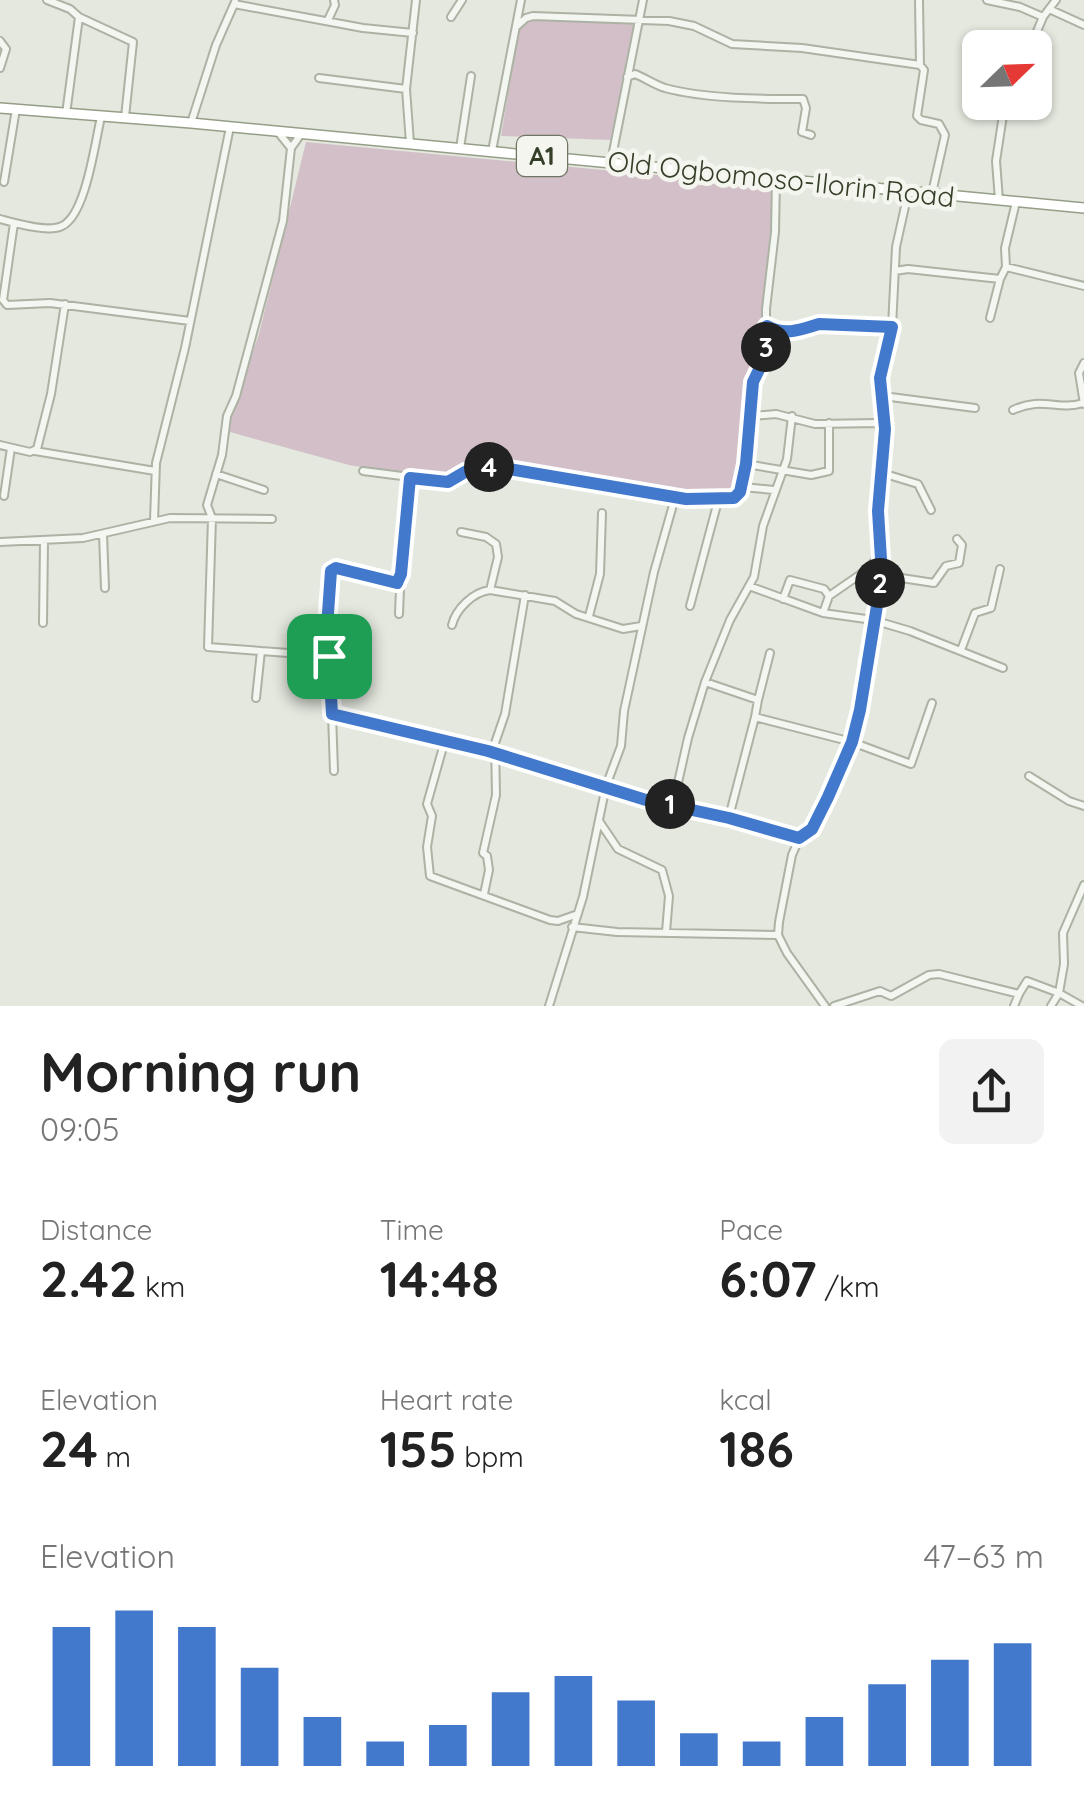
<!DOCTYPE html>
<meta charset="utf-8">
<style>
body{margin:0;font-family:Quicksand,sans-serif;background:#f2f2f2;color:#222;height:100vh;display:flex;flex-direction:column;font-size:38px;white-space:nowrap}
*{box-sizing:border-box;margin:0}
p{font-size:32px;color:#767676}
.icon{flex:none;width:55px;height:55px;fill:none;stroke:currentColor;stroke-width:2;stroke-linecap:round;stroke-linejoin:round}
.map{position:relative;height:1006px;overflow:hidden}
.panel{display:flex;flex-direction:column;background:#fff;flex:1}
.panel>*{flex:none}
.needle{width:65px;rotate:67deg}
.buttons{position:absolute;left:962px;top:30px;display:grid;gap:20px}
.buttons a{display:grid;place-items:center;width:90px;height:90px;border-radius:15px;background:#fff;box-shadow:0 2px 8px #0004;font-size:50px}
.pin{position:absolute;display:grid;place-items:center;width:85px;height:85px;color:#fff;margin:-42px;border-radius:20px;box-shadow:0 5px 15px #0006}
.km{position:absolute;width:50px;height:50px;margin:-25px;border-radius:50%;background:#222;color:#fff;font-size:28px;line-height:50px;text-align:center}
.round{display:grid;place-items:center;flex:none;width:105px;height:105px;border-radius:15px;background:#f2f2f2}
.overview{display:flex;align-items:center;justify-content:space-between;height:170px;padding:0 40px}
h1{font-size:55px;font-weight:700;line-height:75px}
.metrics{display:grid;grid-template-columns:repeat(3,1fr);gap:15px;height:170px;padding:10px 40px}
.metrics div{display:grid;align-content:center}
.metrics b{font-size:50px;font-weight:700}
.metrics small{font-size:28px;font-weight:400}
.metrics p{font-size:28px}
.chart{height:280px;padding:20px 40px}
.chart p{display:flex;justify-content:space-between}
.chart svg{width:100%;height:180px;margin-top:10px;stroke:#4379cd;stroke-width:6}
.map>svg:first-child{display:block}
.green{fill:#d2bfc8}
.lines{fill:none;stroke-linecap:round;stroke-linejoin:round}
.minor-casing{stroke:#acb2a4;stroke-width:10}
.highway-casing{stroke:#959e86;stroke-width:12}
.minor{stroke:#f4f6f1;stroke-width:6}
.highway{stroke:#fff;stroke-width:9}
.route-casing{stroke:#fff;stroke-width:20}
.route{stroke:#4379cd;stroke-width:12}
.labels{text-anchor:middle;stroke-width:9;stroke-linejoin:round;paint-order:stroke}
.shield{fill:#f3f5ee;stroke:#6e7563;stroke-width:2.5}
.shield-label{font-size:25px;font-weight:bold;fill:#353e28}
.street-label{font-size:28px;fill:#353e28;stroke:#f3f5ee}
</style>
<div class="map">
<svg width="1084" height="1006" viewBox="0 0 1084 1006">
<rect width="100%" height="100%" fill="#e4e8de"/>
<path class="green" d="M537,19l98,5 -23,116 -111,-4 17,-104 10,-12z
M306,142l361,34 63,10 43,1 -11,164 -10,28 -8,82 -6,27 -6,7 -12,3 -32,-3 -180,-31 -47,5 -21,11 -91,-15 -119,-33v-13l29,-85z"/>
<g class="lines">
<defs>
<path id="minor" d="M47,0l23,9 9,8 -13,97
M919,0l1,65
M987,0l33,7 23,10
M234,4l129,24 50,5
M1049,9l35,16
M79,17l54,25 -8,75
M451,17l11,-17
M328,20l7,-15 -1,-5
M517,26l9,-8 7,-2 136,5 25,5 38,18 70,4 118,17 4,5 -7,46 4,4 18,4 6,11 -13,58
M0,41l6,8 -6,19
M1030,48l13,-31 13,-17
M627,77l8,-3c10,4 20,11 30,14 41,11 96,11 138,11l3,9 -4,24 9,3
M319,78l87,11
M191,123l25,-78 19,-43
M278,132l13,16
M410,143l-4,-54 10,-89
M460,148l11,-72
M492,151l29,-151
M611,162l32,-162
M4,182l12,-73
M999,200l-3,-39 9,-59
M0,219c15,4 48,14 62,7 24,-11 33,-84 39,-109
M14,223l-11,77 4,5 43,-2 140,18
M1006,267l78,19
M895,271l13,-2 92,10
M990,318l10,-39 6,-12 -1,-19 11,-46
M767,326l16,6 45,-9 64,4
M883,396l92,12
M1084,404l-5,-31 5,-10
M1013,410c29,-14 45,1 70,-7
M752,416l24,-2 39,10 63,-1 7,5
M0,445l30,7 7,-3 14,-55 14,-90
M35,451l120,20
M746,464l65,11 18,-4v-48
M363,471l85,11 17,-10 32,-5 180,31
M882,473l36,11 13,26
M216,474l48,16
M742,487l32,3
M4,496l7,-48
M154,521l2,-58 29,-115 45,-221
M461,532l25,5 10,7 2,13 -8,33
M103,534l2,54
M0,542l83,-4 87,-20 102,1
M882,575l52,8 12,-17 13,-3 3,-18 -5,-6
M397,583l4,-9 9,-96
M749,586l74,27 50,7 37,11 93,37
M829,596l39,-27 12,-15
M783,599l7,-19 34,9 5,7 -6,17
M690,606l28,-105
M399,614l1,-25 -3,-6 -65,-14 -5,58 5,87 156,37 158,49 102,22 51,17
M589,616l11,-42 2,-61
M43,623l1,-82
M452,625c4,-16 21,-33 38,-35l65,11 21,13 47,15 18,-3
M961,650l14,-37 16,-5 9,-39
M261,651l68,5
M705,682l53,18 -3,17 97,25 59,22 21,-61
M256,698l5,-47 -53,-4 4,-129 -5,-13 15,-50 5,-39 9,-20 47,-175 8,-73 10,-14
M758,700l12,-47
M332,714l2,57
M445,740l-18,64 5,12 -5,31 3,29 120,44 8,1 17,-6
M1029,776l40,25 15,5
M673,805l15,-67 17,-56 25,-62 24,-43 9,-51 24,-67 5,-43
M729,817l26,-100
M599,821l19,28 44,21 7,26 -3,36
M484,894l5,-24 -2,-14 -4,-3 13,-58 -1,-52 10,-29 20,-119
M572,927l45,5 161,3
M549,1006l34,-109 23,-111 15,-40 3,-35 30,-139 19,-67 4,-7 5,-1 52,1 8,-11 11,-105 13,-27v-46l9,-77 1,-54
M825,1006l-38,-53 -9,-18 1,-13 13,-67 7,-16 13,-10 16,-32 16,-35 16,-52 22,-135 -4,-64 7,-82 -4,-62 11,-40 4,-80 12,-54
M834,1006l46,-15 11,5 38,-21 10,-1 80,20 8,-13 32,12 5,-29 -1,-31 21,-48
M1014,1006l5,-12
M1051,1006l8,-13 23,13"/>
<path id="highway" d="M0,108l191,15 893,85"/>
</defs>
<use href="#minor" class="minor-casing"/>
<use href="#highway" class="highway-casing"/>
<use href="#minor" class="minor"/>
<use href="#highway" class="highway"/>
</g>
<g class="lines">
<defs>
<path id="route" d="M819,324l73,3 -12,51 5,51 -7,82 4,64 -22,135 -8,32 -24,55 -16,32 -13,9 -70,-20 -83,-18 -158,-49 -156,-37 -5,-87 4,-56 5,-3 61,15 4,-9 9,-96 38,4 17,-10 32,-5 189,32 48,-1 6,-6 6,-28 7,-82 13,-27 1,-29c18,10 33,4 52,-2z"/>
</defs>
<use href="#route" class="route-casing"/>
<use href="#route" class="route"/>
</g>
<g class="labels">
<rect class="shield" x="517" y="136" width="50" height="40" rx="8"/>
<g class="shield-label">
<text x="542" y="165">A1</text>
</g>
<g class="street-label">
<text transform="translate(781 179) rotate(6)" y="10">Old Ogbomoso-Ilorin Road</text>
</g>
</g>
</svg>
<div class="buttons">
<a><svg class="needle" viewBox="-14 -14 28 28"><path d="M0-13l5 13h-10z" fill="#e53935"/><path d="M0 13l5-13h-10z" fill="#767676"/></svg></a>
</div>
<div class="pin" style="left:329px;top:656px;background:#1e9e55"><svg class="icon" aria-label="arrive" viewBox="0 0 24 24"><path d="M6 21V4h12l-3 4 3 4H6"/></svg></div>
<b class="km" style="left:670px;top:804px">1</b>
<b class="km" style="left:880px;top:583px">2</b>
<b class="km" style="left:766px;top:347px">3</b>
<b class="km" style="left:489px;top:467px">4</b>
</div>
<section class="panel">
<div class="overview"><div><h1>Morning run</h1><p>09:05</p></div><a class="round"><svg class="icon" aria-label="share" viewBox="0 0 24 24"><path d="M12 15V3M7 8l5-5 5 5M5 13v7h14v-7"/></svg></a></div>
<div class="metrics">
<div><p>Distance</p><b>2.42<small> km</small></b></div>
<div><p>Time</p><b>14:48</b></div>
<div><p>Pace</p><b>6:07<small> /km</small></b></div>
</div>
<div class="metrics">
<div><p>Elevation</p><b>24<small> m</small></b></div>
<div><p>Heart rate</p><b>155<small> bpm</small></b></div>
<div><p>kcal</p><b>186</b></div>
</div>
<div class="chart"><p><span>Elevation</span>47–63 m</p>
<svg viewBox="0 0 160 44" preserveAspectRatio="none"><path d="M5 44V10M15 44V6M25 44V10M35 44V20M45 44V32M55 44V38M65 44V34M75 44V26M85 44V22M95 44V28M105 44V36M115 44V38M125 44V32M135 44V24M145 44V18M155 44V14"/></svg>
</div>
</section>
